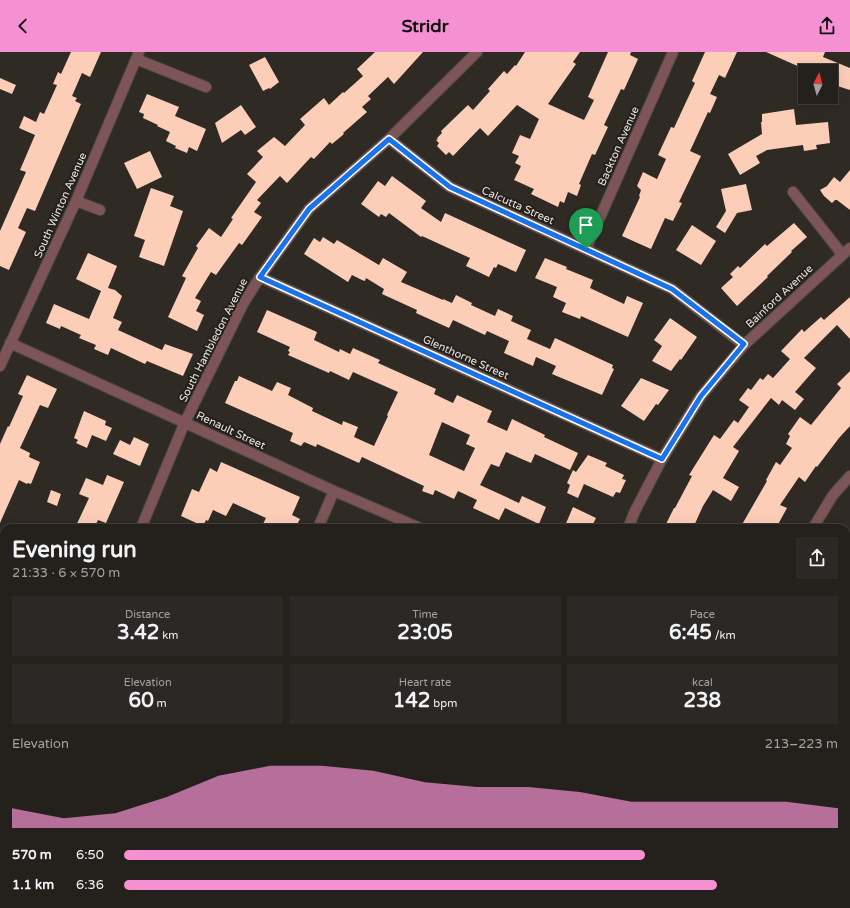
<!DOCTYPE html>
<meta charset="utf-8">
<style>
body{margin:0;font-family:"Varela Round",sans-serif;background:#2c2825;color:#f1f3f6;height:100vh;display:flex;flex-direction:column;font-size:15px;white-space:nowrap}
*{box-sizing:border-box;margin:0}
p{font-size:13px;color:#a3a3a3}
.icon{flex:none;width:22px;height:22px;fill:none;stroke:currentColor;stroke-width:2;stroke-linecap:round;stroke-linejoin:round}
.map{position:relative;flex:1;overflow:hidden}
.details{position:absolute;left:0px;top:472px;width:850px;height:384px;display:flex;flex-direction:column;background:#24201c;border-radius:12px 12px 0 0;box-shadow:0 4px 16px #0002,0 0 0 1px #413e3b}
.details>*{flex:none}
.needle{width:26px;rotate:6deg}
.fabs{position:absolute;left:798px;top:12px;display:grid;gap:8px}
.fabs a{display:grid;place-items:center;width:40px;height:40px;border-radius:0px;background:#24201c;box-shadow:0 4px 16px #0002,0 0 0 1px #413e3b;font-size:20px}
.pin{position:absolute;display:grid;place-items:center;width:34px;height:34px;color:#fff;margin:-41px -17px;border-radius:50% 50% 50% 0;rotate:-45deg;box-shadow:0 0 4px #0007}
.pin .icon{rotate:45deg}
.round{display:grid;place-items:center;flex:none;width:42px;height:42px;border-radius:0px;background:#2c2825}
.summary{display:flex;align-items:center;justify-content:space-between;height:68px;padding:0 12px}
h1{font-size:22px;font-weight:800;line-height:30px}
.metrics{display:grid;grid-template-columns:repeat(3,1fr);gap:6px;height:68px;padding:4px 12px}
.metrics div{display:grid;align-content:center;border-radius:0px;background:#2c2825;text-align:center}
.metrics b{font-size:20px;font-weight:800}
.metrics small{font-size:11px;font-weight:400}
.metrics p{font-size:11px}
.chart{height:112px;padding:8px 12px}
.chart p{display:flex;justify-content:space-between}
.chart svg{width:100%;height:72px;margin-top:4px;fill:#f591d2;opacity:.7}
ul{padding:0 12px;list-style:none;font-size:13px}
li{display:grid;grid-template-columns:64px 48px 1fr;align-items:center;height:30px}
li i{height:10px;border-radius:5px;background:#f591d2}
header{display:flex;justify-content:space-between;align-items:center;height:52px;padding:0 12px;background:#f591d2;color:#111;font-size:18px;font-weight:800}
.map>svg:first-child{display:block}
.built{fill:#3a3026}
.building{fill:#fcceb8;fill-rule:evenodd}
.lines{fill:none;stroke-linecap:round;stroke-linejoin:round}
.minor-casing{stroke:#4d4843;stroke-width:12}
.minor{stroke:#7d5556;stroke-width:10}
.route-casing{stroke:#fff;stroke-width:8}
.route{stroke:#1a73e8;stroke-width:5}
.labels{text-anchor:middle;stroke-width:4;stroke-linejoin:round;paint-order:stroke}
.street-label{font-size:11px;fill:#e8e4e1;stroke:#26201b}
</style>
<header><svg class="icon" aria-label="back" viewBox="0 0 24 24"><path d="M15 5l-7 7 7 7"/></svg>Stridr<svg class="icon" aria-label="share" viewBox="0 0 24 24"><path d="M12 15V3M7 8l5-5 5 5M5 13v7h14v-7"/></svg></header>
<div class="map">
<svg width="850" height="856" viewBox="0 0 850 856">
<rect width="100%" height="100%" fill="#302a25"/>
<path class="built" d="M289,852h402l-1,4h-402z"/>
<path class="building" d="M71,0h30l-11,25 -8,-4 -10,23 5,2 -2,3 6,3 -46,107 -8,-3 -9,20 8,4 -17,38 -9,-4v-35l26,-59 -6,-2 15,-35 -16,-7 5,-12 12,6 4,-10 4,2 13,-29 -4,-1 5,-12 3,2z
M375,0h48l-29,32 -6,-7 -20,19 3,3 -9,8 5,5 -24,21 1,1 -12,10 -2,-2 -16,17 -3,-2 -24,26 -7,-7 -23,24 4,3 -7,9 8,5 -20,28 -3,-2 -23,32 -5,-3 -16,26 6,3 -5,10 8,4 -7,16 -29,-14 18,-39 -4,-2 16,-28 -2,-2 13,-18 12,9 12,-18 -2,-1 25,-36 -9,-8 16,-17 -6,-6 17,-14 11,9 20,-21 -5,-6 24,-21 5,7 14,-13 1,1 19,-17 -6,-7z
M525,0h55l-7,10 3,2 -28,40 36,16 10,-20 -6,-3 20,-45h23l-1,3 8,4 -14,31 -3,-1 -17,36 4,2 -13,28 -3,-1 -13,30 2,1 -4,11 -9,-4 -4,11 -4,-2 -2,6 -27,-13 3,-5 -20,-9 7,-14 -6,-3 4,-7 -7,-3 8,-18 10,4 9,-20 -22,-14 -29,31 -8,-8 -27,28 -4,-4 -3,3 -9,-9 2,-3 -3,-3 2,-1 -1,-1 5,-5 -1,-2 27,-26 5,5 17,-19 -2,-2 16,-18 3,3 8,-9 1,1z
M705,0h32l-12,26 -6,-3 -9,19 7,3 -7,16 -2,-1 -18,39 11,5 -22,46 3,1 -9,18 -8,-3 -14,31 -29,-13 18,-39 -1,-1 2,-6 -4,-4 6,-14 14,7 9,-20 -8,-4 13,-28 3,1 12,-26 9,-19 -3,-2z
M766,0h59l-2,5 27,11v22l-19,-6v-13h-30l1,-3z
M265,5l14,25 -9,7 -1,-1 -6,3 -14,-26z
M0,26l16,7 -4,9 -12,-5z
M147,42l32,13 -4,9 31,13 -9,22 -8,-4 -2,6 -12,-5 1,-2 -10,-5 4,-9 -13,-6 1,-1 -15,-7 1,-4 -5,-2z
M241,53l15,22 -11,8 -4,-5 -19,13 -7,-20z
M794,57l2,16 32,-3 2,21 -14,2 1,4 -13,2 -1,-6 -36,5 -11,6 4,7 -20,12 -12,-21 34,-20 -1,-12h1v-8z
M150,99l12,26 -25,12 -13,-26z
M850,118v40l-13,-10h-2l-3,3 -8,-7 -4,-6 7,-4 7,-9 6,5z
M392,124l34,25 -5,7 20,14 4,-9 81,37 -10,22 -18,-8 -2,4 -2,-1 -5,10 -23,-11 4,-8 -48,-22 -1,1 -32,-24 -3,4 -5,-3 -2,3 -18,-13 17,-23 7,5z
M746,132l6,26 -15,3 -12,20 -9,-6 10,-16 -5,-22z
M151,136l23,8 -4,10 13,5 -19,55 -25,-9 6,-17 -11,-4z
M794,171l13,14 -16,14 1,1 -25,24 1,1 -31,29 -16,-18 12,-11 -3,-3 8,-8 2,2 25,-24 2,2z
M692,173l24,16 -15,24 -25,-15z
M323,185l11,7 3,-4 42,25 4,-7 24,14 -6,10 42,18v-1l9,4 4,-8 16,8 -1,2 24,11 3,-7 15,7 -2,5 20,9 -4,9 23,10 5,-11 58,27 -1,3 2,1 -12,26 -50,-21 4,-8 -20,-9 -3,9 -29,-13 5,-12 -22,-10 -2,4 -32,-15 -4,8 -33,-15 1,-3 -35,-16 2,-5 -18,-11 -1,3 -3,-1 -10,-5 -4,7 -44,-28 10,-16 6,4z
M88,201l29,13 -9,22 7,2 7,6 -9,22 9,4 -4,8 44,20 3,-6 28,10 -10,22 -36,-15 -2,3 -34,-16 -3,7 -14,-6 2,-4 -17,-7 2,-3 -20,-9 -1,3 -14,-6 8,-19 35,15 12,-28 -25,-12z
M545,206l22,9 -1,2 27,11 -3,8 34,16 3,-8 16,7 -15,34 -47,-21 -1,3 -18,-7 4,-9 -13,-6 4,-10 -22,-9z
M850,245v42l-13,-14 -33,33 12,10 -21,24 9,7 -9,11 -13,-10 -3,5 -8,-7 -38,49 6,4 -16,27 16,9 -8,14 -18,-11 -10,16 -10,22h-29l10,-20h1l17,-32 -3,-1 25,-40 6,4 14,-19 4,3 11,-16 -10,-7 9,-12 3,2 9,-12 3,2 5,-6 5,4 17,-19 -9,-8 21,-22 2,3 17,-15 3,3z
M267,258l50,22 -3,8 25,12 1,-3 10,5 3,-6 27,12 -2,3 58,26 -2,5 19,9 4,-8 35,16 -5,11 20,9 5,-12 33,16 -1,2 34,16 -8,17 -35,-16 -4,9 -25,-11 -7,15 -8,-3 -11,21 39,18 3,-7 24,11 -7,17 -34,-16 -6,12 -26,-12 4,-8 -19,-9 -4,8 -19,-9 -2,5 -11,-4 2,-5 -62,-29 -3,6 -42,-19 -1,3 -12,-5 -3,4 -11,-5 3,-8 -68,-30 10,-22h2l2,-5 33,15 5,-9 14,6 -3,7 25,13 -1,3 30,14 1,-4 15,6 -4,10 20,9 14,-30 -1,-1 11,-23 -45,-20 -4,8 -19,-9 -1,2 -41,-18 2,-3 -2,-1 2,-4 -33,-15zM442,370l28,13 -4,9 9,4 -11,23 -35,-16z
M670,266l27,19 -16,23 -1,-1 -9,12 -19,-10 10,-15 -8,-6z
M850,319v55l-11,12 -22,29 -1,-1 -11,16 -6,-5 -19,28 7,3 -11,20h-36l27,-47 -1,-1 10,-18 4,3 12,-17 -6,-4 4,-8 -2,-2 12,-17 11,8 30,-37 -4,-4z
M27,323l30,14 -9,19 -8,-3 -20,43 10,5 -1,4 11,5 -9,22 -3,-1 -1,1 -8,-4 -19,43v-79l8,-18 1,1 14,-31 -5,-2z
M641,326l28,12 -11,15 -2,-1 -12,17 -23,-15z
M84,359l22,10 -1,4 7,3 -6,13 -14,-6 -5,13 -11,-5 2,-3 -4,-2z
M134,385l15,7 -9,22 -27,-12 7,-14 10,5z
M588,403l19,8 -2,3 19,9 -2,4 4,1 -6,13 -4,-1 -3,5 -29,-13 -6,14 -11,-5 3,-8 -3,-2 6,-13 3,2z
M221,410l79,35 -8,18 8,4 -5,9h-6l-9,-4 -2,4h-17l5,-10 -33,-15 -7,13 -13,-6 -5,11 -2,-1 -3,6 -22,-10 11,-27 7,3 11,-24 7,4z
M107,423l17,7 -18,41 -8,-3 -4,8h-19l14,-30 -10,-4 7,-16 17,7z
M51,438l10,4 -4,12 -10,-4z
M573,455l23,11 -5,10h-27z"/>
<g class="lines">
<defs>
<path id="minor" d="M136,7l70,28
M389,87l61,48 222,102 72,56
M793,140l49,62
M76,149l24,9
M586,197l87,-197
M260,225l402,182
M10,291l324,148 86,37
M0,314l76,-165 63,-149
M141,476l44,-106 58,-118 17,-27 49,-68 80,-70 88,-87
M318,476l16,-37
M628,476l7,-17 27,-52 39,-63 43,-51 106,-97
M813,476l20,-33 17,-19
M846,611l4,-10
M44,856l1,-4
M210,856l1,-4
M703,856v-4
M795,856v-4"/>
</defs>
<use href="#minor" class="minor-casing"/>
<use href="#minor" class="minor"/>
</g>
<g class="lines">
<defs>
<path id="route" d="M389,87l61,48 222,102 72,55 -43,52 -39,63 -402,-182 49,-68z"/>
</defs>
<use href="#route" class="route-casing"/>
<use href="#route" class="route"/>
</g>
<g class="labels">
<g class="street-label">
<text transform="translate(618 94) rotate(-66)" y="4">Backton Avenue</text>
<text transform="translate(60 153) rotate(-66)" y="4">South Winton Avenue</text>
<text transform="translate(518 153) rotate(24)" y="4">Calcutta Street</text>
<text transform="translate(779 244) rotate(-43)" y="4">Bainford Avenue</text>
<text transform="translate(213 288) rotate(-63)" y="4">South Hambledon Avenue</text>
<text transform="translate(466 305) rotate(24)" y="4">Glenthorne Street</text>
<text transform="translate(231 378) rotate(25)" y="4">Renault Street</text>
</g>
</g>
</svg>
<div class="fabs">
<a><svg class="needle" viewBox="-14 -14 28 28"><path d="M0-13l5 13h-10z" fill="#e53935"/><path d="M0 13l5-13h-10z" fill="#a3a3a3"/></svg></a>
</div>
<div class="pin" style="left:586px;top:197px;background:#1e9e55"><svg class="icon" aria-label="arrive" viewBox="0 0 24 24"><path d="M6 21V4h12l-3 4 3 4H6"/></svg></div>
<section class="details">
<div class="summary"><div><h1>Evening run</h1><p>21:33 · 6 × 570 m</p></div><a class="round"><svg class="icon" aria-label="share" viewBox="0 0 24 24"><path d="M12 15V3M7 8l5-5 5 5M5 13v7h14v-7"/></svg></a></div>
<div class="metrics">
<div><p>Distance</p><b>3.42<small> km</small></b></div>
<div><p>Time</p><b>23:05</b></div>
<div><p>Pace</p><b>6:45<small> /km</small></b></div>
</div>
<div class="metrics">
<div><p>Elevation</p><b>60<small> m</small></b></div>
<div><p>Heart rate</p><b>142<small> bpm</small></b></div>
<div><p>kcal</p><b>238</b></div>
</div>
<div class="chart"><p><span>Elevation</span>213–223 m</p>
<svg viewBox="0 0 160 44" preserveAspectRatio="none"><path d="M0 44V32L10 38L20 35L30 25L40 12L50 6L60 6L70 9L80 16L90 19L100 19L110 22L120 28L130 28L140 28L150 28L160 32V44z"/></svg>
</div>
<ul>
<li><b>570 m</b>6:50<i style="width:73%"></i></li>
<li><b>1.1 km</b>6:36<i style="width:83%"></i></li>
</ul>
</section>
</div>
